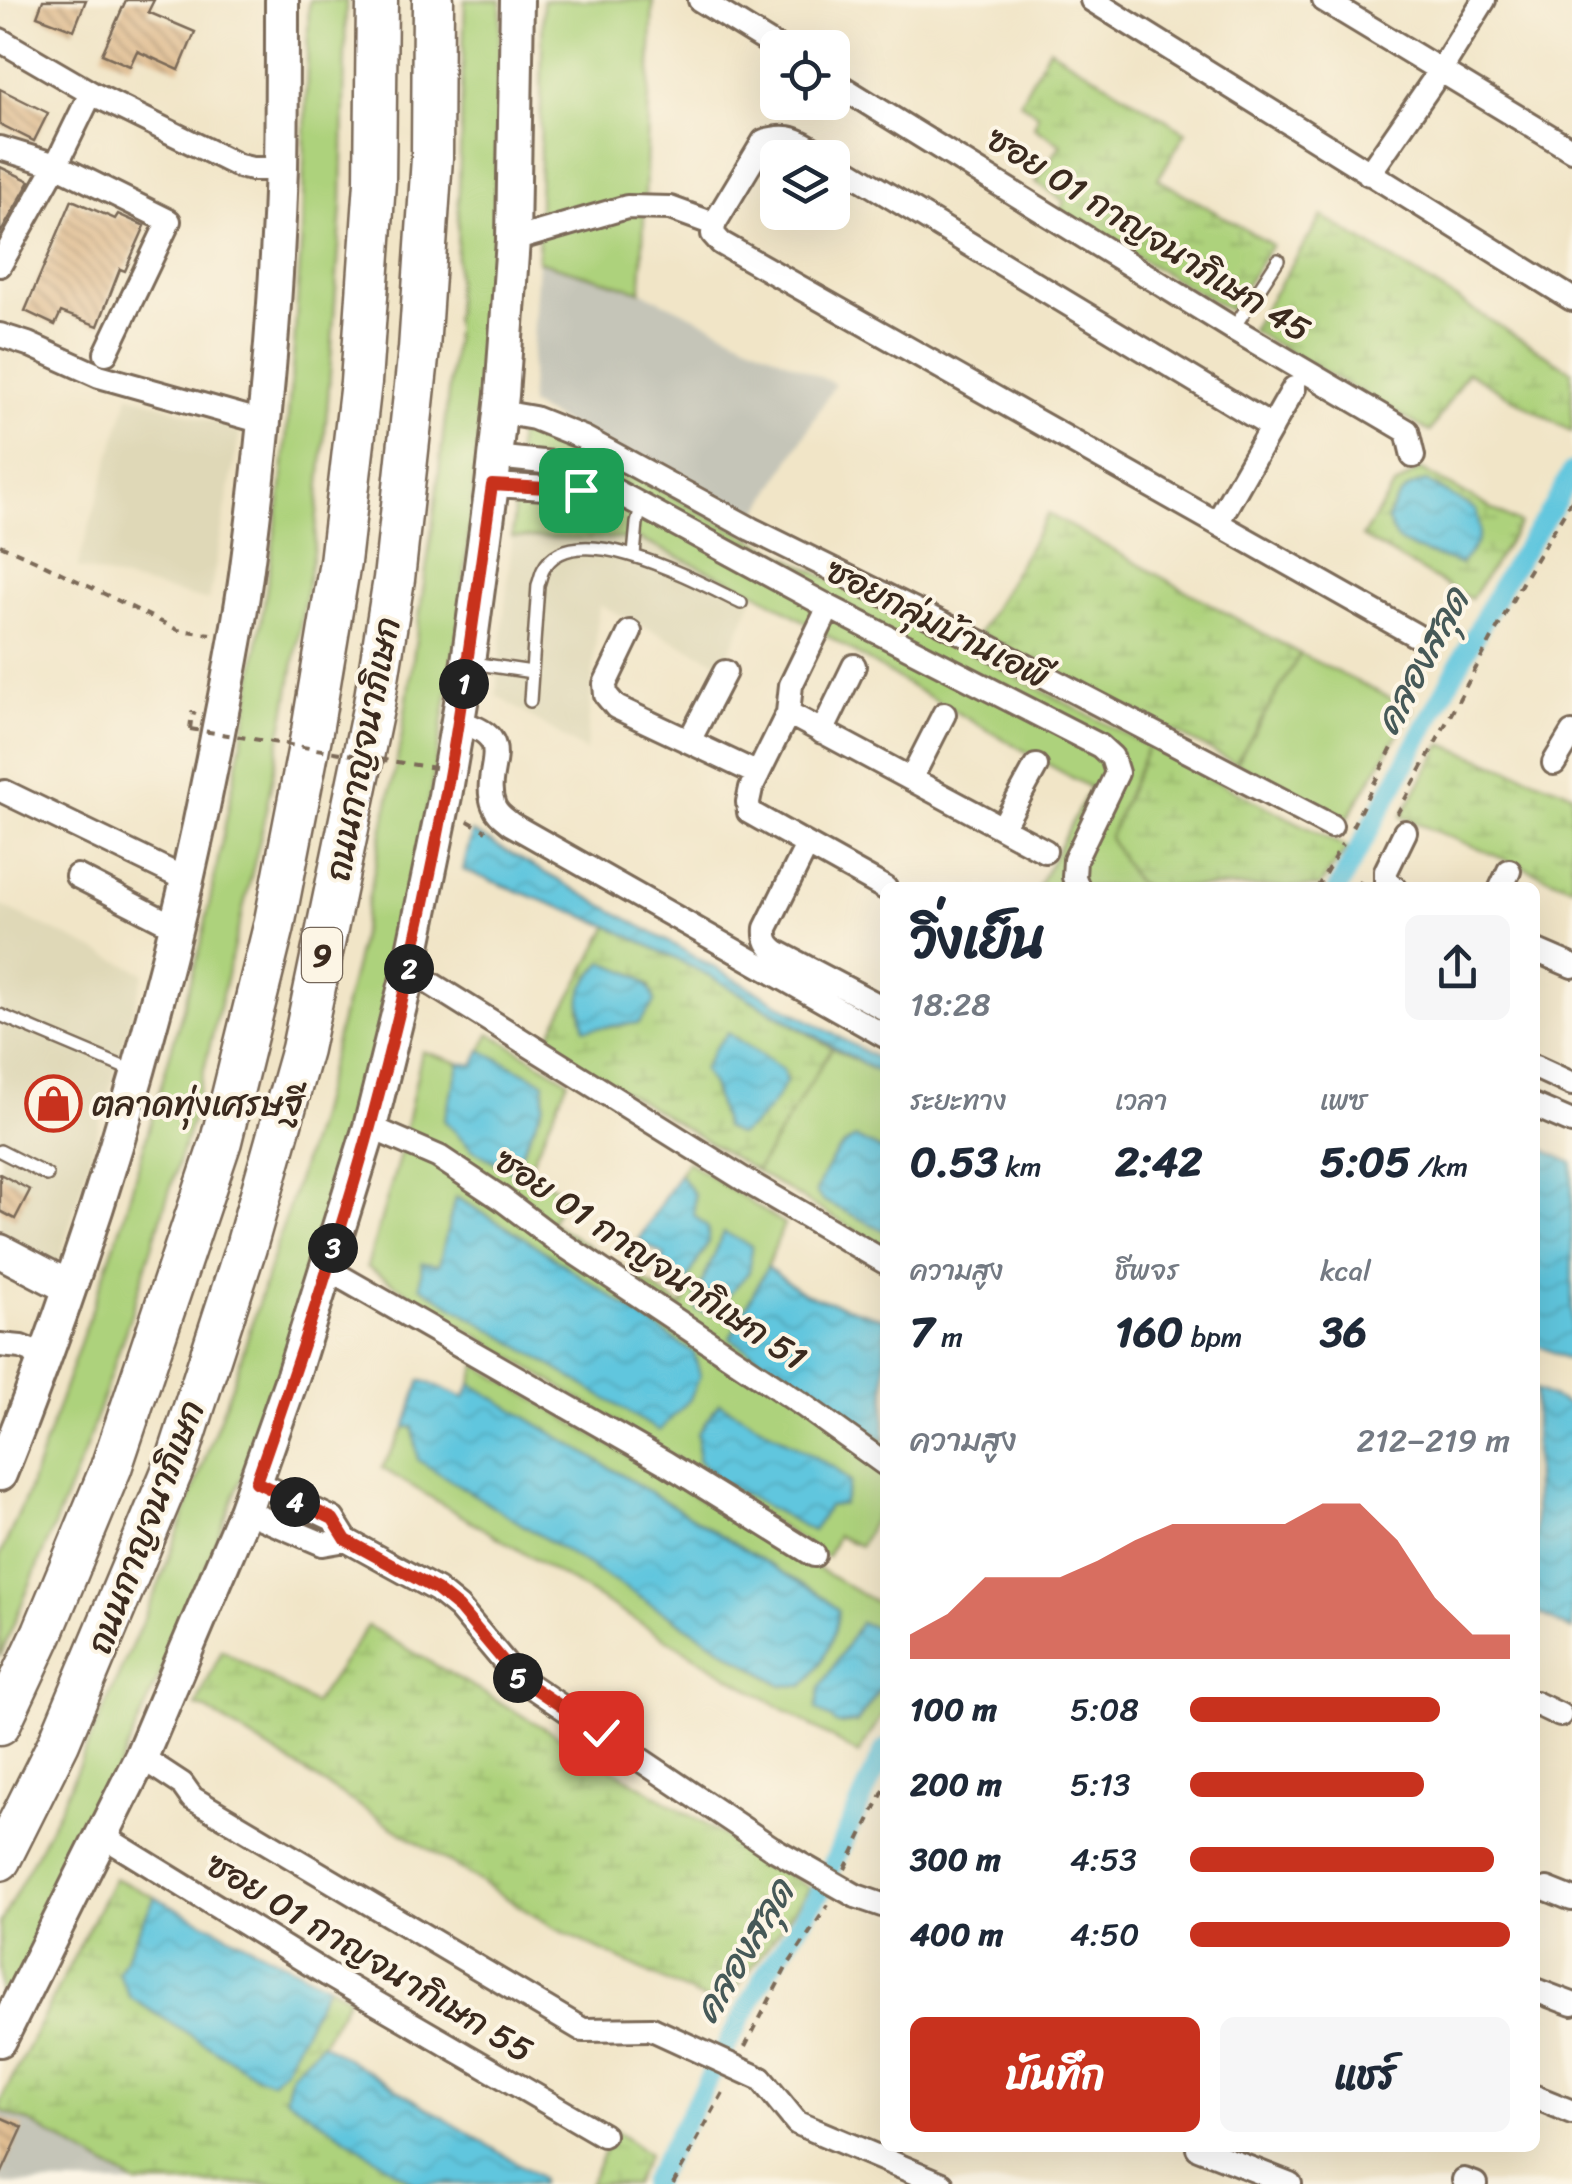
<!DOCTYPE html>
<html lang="th">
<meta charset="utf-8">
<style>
body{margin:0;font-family:Sriracha,"Playpen Sans Thai",sans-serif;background:#f6f6f7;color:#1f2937;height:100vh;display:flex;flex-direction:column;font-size:38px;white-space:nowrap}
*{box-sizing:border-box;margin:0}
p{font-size:32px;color:#747a83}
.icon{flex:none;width:55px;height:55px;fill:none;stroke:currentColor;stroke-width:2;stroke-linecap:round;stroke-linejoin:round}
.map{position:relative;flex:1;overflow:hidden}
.details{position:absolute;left:880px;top:882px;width:660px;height:1270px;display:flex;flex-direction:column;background:#fff;border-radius:15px;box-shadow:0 10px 40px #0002}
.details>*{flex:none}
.buttons{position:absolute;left:760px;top:30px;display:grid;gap:20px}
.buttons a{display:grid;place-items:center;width:90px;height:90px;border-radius:15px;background:#fff;box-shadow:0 10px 40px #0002;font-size:50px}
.pin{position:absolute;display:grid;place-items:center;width:85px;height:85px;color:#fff;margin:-42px;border-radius:20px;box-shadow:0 5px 15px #0006}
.km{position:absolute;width:50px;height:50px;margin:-25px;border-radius:50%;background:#222;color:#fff;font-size:28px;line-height:50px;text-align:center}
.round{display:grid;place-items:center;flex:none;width:105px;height:105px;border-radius:15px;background:#f6f6f7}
.overview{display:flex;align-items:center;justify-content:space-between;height:170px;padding:0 30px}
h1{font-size:55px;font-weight:700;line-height:75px}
.stats{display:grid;grid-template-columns:repeat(3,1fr);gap:15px;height:170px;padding:10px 30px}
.stats div{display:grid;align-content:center}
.stats b{font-size:42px;font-weight:700}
.stats small{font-size:28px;font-weight:400}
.stats p{font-size:28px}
.chart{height:280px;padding:20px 30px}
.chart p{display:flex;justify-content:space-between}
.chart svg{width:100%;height:180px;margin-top:10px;fill:#c8321e;opacity:.7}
.action{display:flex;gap:20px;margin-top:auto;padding:20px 30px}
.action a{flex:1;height:115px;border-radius:15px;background:#c8321e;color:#fff;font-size:40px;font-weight:700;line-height:115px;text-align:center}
.action a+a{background:#f6f6f7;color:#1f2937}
ul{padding:0 30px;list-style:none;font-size:32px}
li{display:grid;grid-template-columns:160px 120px 1fr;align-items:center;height:75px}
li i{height:25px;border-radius:12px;background:#c8321e}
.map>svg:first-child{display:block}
.built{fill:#dfd8b7}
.industrial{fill:#c5c5b8}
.green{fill:#add27c;stroke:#747e4d;stroke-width:2.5;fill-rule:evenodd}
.wetland{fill:url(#wetland-marsh);stroke:#747e4d;stroke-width:2.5;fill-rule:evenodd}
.water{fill:url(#water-waves);stroke:#4e787e;stroke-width:2.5}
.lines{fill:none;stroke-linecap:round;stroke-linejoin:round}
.canal{stroke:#61c6de;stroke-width:20}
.building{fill:url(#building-back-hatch)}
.service-casing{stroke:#7b6b59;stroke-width:16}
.minor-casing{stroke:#7b6b59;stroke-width:28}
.secondary-casing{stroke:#7b6b59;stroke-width:38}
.motorway-casing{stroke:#7b6b59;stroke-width:45}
.path{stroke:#7b6b59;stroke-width:4;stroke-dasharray:8 8;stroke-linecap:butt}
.service{stroke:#fff;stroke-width:11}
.minor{stroke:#fff;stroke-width:22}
.secondary{stroke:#fff;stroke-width:32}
.motorway{stroke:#fff;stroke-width:40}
.minor-bridge-casing{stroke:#7b6b59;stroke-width:28;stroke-linecap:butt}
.path-bridge{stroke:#7b6b59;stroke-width:4;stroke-dasharray:8 8;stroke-linecap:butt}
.minor-bridge{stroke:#fff;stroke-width:22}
.route-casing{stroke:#fff;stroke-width:20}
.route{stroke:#c8321e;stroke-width:12}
.labels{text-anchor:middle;stroke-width:8;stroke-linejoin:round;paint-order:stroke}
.shield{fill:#fcf5e5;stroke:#75675a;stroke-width:2.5}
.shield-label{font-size:32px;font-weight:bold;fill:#3b2a1e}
.street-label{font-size:35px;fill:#3b2a1e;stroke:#fcf5e5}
.poi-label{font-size:35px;fill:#3b2a1e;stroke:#fcf5e5;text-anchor:start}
.water-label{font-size:38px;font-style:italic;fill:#465958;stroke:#fcf5e5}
</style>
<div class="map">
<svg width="1572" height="2184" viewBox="0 0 1572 2184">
<defs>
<pattern id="wetland-marsh" width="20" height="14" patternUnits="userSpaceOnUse" patternTransform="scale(2.5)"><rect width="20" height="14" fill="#add27c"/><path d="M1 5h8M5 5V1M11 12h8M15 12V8" fill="none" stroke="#96b46b"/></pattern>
<pattern id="water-waves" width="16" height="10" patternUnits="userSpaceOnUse" patternTransform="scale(2.5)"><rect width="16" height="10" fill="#61c6de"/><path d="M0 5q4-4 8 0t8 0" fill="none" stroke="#55aabe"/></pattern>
<pattern id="building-back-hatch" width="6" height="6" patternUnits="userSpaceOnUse" patternTransform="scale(2.5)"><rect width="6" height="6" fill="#e0bd92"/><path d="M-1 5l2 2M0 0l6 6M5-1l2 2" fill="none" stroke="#b79a77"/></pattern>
</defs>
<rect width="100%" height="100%" fill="#fcf5e5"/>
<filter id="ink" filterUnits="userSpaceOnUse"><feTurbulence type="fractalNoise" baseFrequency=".01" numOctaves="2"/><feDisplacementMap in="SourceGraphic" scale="20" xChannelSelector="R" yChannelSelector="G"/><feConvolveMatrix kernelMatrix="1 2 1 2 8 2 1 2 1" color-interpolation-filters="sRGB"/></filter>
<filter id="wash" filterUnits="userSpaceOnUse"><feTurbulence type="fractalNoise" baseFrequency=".0048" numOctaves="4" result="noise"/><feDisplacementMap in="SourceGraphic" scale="40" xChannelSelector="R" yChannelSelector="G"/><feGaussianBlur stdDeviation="2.25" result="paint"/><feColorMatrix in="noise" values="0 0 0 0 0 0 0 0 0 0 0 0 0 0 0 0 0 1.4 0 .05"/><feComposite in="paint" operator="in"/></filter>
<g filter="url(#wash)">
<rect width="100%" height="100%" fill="#f1e5c7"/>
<path class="built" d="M129,394l111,37 -31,170 -132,-33z
M512,537l127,2 117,53 -32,73 -125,-60 -13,147 -90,-57z
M0,905l144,68 -86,292 -58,-29z"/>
<path class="industrial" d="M538,261l103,30 194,93 -81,136 -225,-115z
M0,2111l27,10 110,63h-137z"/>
<path class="green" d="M309,0h37l-4,207 -14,193 -14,146 -28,163 -25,126 -69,284 -65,207 -43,127 -84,204v-101l27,-61 95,-272 79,-278 45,-225 36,-233 12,-140 8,-114z
M465,0h36l-9,306 -31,307 -30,178 -74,336 -91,289 -75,189 -123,277 -68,131v-89l59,-114 100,-226 76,-207 81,-256 39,-157 46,-224 32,-217 21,-180z
M543,0h110l-12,291 -103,-30z
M535,429l38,12 122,68 453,237 -39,92 27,44 9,5h-107l52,-99 -185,-105 -149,-91 -117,-53 -127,-2 6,-107z
M1300,654l113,55 -66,110 -111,-56z
M490,1033l78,47 -41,93 38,19 -14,30 131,84 11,-19 -7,-5 22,-39 -14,-28v-21l-15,-20 8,-13 97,63 -17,43 -36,70 154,104v61h-2l-23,44 -23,-10 -10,21 -145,-94 -315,-196 34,-116 21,-100 38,12 -16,57 28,29 41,22 31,-67v-22l-63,-32zM456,1197l64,38 174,118 -272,-90 17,3zM719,1403l114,64 17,15 -7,22 -15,2 -130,-46z
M832,1048l53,28v172l-129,-77z
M477,1365l247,149 161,94v22l-25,-7 -3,99 28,-40v29l-27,43 -476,-286 23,-41h8l6,33 362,225 39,-90 -349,-211z"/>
<path class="wetland" d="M1049,48l137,84 -28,47 114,66 -43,65 -169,-97 4,-12 -28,-19 25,-38 -27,-17 4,-13 -18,-12z
M1322,216l250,155v61l-105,-60 -37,60 -179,-102z
M1420,469l100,55 -49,75 -109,-62 32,-50z
M1048,514l252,140 -64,109 -257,-130z
M1442,744l130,49v94l-171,-70z
M1148,746l199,102 -28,39h-174l-9,-5 -27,-44z
M609,926l99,49 124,73 -76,123 -211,-128zM603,962l33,13 15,12 -12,36 -54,5 -5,-19zM728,1033l55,37 3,12 -62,45 -11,-40z
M368,1626l192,111 250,151 -88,120 -168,-80 -349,-219 -9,-3 26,-56 92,54z
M114,1878l41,19 -37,76 190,49 19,-37 22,12 -27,46 -31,30 -5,24 129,87h-278l-110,-63 -27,-10v-9z
M614,2130l34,25 -14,29h-45z"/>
<path class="water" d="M1426,481l50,29c8,27 2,34 -16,54l-45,-15 -18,-9 -10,-21c9,-21 17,-32 39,-38z
M472,832l413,231v13l-177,-101 -99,-49 -146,-56z
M603,962c24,10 45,12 52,40l-16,21 -54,6c-9,-36 -5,-40 18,-67z
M728,1033l55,37 3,12c-13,23 -25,40 -48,53l-14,-8 -11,-40 -10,-17 11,-21z
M481,1050l63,32v22l-32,68 -40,-23 -28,-29 16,-57 14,2z
M856,1138l29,14v79l-63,-31 -6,-8c7,-19 21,-47 40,-54z
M1535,1145l37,18v198l-37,-17z
M679,1174l15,20v21l14,13v15l-22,39 -27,-16 6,-10 -26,-17z
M455,1197l65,38 174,118 6,22 -10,24 -31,32 -239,-145 2,-23 17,2z
M724,1232l28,15 -3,25 -38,42 -14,-4 -1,-13z
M767,1267l37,27 81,25v122l-155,-103z
M421,1380l43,18 7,-14 349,211 18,15c-1,26 -17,58 -35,76l-21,-1 -364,-225 -5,-33h-8z
M1535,1390l37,16v224l-37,-18z
M719,1403l114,64 17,16 -7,21 -15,2 -15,25 -94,-50 -21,-21v-27z
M860,1623l25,7v52l-28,40 -19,2 -22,-15 4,-21z
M155,1897l172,88 -42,82 -13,14 -15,-5 -126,-78 -13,-25z
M322,2043l219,135v6h-126l-130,-87 6,-24z"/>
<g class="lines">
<path class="canal" d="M1338,888l169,-312 49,-74 16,-30
M651,2184l117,-214 51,-76 66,-145"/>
</g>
<g id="blocks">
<path class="building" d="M43,0h43l-12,30 -37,-14z
M126,0h28l-6,12 47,20 -16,38 -42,-19 -7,15 -28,-12z
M0,89l48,24 -14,28 -34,-17z
M0,167l30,14 -30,53z
M72,200l43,19 3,-5 27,12 -20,45 -5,-2 -22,57 -37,-14 -6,13 -30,-14z
M0,1174l30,16 -15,29 -15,-8z
M0,2117l23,10 -23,50z"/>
</g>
</g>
<g filter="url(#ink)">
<use href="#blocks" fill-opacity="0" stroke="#7b6b59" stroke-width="2.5"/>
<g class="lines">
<defs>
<path id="service" d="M1233,329l45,-69
M634,555l3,-32 5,-18
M472,663l60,9
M530,701l8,-116c2,-5 3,-11 5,-15 30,-58 159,14 198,33
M0,1015l135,57
M0,1151l47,24"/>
<path id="minor" d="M700,0l78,48
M1092,0l480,299
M1324,0l248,150
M0,40l91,53 148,73 13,3h29
M832,81l405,250 170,100 6,25
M0,148l56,17 113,56 -63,132
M827,158c-24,-15 -34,-26 -63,-17l-50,83 -1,10 8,9 694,392
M832,161l440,266
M1369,174l71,-103 44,-71
M513,240l114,-33 43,1 44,16
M0,265l56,-100 35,-72
M0,335l28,9 71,32 164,46
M500,412l34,6 50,20 167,91 229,113 351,184
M495,457l87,9 22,19 225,122 271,139 12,11 5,16 -42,87 -1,17 4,11
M492,485l89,5 23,-5
M1217,523l77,-135
M829,607l-38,78 -3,28 -37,75 -3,14 1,10 136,76
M630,632l-25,52 1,11 10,12 142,67
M788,713l257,138
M458,722c65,16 21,47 36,84 3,8 10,12 17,18l374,212
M822,732l32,-66
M689,741l36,-69
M1554,763l18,-30
M911,779l33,-65
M5,792l182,88
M1002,828l34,-62
M807,845l-41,83c-1,12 2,17 11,24l108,57
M77,876l99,51
M1395,888l-9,-7v-10l19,-39
M1501,888l8,-17
M1535,950l37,16
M409,970l334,209 142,83
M1535,1067l37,17
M1535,1106l37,16
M370,1127l69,30 63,42 54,41 247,165 82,59
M327,1269l339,194 148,92
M0,1345l21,2 23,9
M256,1482l77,37 13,21 91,50 22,18 57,68 256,172
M245,1511l78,33 23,-4
M1535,1703l25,12
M141,1757l41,27 10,14 391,232 69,-1
M103,1836l225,139 275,160
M1547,1889l25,10
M856,1896l29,10
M1535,1990l37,14
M761,2079l36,44 145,61
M1535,2097l37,15
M1198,2148l92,36
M1464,2180l11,4"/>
<path id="secondary" d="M0,1251l69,36
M0,1474c97,-240 170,-489 218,-742 11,-57 23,-114 30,-172 17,-130 29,-262 33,-393 1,-56 1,-111 1,-167
M0,2040l141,-283 104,-246 48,-136 77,-248 39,-157 36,-174 23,-134 24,-177 10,-90 11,-155 4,-240"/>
<path id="motorway" d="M0,1724l43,-92 68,-164 110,-327 53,-215 38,-195 28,-169 21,-180 14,-200 2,-182
M0,1860l59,-118 119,-285 68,-210 56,-198 72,-345 20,-125 25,-230 13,-191 1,-158"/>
</defs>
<use href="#service" class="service-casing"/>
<use href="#minor" class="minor-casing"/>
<use href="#secondary" class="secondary-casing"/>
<use href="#motorway" class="motorway-casing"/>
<path class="path" d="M0,545l39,17 139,68 33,4
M190,729l2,-16 4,1
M1397,814l127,-235 48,-79
M468,821l18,10
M1352,827l43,-85
M1317,888l25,-44
M1357,888l6,-13
M845,1869l40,-81
M745,2047l41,-79 42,-63
M673,2184l53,-97"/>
<use href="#service" class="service"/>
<use href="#minor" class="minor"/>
<use href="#secondary" class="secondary"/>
<use href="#motorway" class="motorway"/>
<defs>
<path id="minor-bridge" d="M772,1848l84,48
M652,2029l109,50"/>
</defs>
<use href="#minor-bridge" class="minor-bridge-casing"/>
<path class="path-bridge" d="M190,729l270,43"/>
<use href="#minor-bridge" class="minor-bridge"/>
</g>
</g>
<g class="lines" filter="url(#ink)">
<defs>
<path id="route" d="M581,490l-89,-5c-15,103 -27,206 -46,308 -21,112 -46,224 -76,334 -33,120 -73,238 -114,355l77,37 13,21 91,50 22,18 57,68 85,57"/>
</defs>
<use href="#route" class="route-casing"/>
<use href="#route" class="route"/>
</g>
<defs>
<symbol id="shop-ring" viewBox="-11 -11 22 22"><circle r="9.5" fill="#fcf5e5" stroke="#c8321e" stroke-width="1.5"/><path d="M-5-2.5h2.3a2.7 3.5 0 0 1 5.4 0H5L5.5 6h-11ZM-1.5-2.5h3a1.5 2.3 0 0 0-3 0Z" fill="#c8321e"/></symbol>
</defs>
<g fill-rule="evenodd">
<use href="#shop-ring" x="22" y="1072" width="63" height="63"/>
</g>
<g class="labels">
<rect class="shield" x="302" y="928" width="40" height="54" rx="8"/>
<g class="shield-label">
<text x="322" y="966">9</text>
</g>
<g class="street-label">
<text transform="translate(1149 234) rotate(32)" y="12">ซอย 01 กาญจนาภิเษก 45</text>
<text transform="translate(938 623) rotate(27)" y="12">ซอยกลุ่มบ้านเอพี</text>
<text transform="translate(362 749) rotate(-79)" y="12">ถนนกาญจนาภิเษก</text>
<text transform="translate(651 1259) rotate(34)" y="12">ซอย 01 กาญจนากิเษก 51</text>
<text transform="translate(145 1527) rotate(-69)" y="12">ถนนกาญจนาภิเษก</text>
<text transform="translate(370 1957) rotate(31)" y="12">ซอย 01 กาญจนากิเษก 55</text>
</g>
<g class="poi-label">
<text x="92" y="1116">ตลาดทุ่งเศรษฐี</text>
</g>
<g class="water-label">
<text transform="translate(1421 661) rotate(-62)" y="13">คลองสลุด</text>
<text transform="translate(743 1951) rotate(-59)" y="13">คลองสลุด</text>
</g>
</g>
</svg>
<div class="buttons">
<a><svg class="icon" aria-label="locate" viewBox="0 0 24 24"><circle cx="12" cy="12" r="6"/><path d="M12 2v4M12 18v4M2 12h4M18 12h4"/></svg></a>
<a><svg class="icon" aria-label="layers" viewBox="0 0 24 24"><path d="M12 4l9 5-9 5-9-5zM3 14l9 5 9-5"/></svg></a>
</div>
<div class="pin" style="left:581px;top:490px;background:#1e9e55"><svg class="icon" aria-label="arrive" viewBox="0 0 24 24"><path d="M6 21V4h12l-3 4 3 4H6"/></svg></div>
<div class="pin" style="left:601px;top:1733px;background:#d93025"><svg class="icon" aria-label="check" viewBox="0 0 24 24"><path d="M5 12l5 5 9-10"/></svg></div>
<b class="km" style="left:464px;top:684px">1</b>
<b class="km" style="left:409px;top:969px">2</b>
<b class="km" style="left:333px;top:1248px">3</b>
<b class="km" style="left:295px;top:1502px">4</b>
<b class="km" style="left:518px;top:1678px">5</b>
<section class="details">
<div class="overview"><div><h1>วิ่งเย็น</h1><p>18:28</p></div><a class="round"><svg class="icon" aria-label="share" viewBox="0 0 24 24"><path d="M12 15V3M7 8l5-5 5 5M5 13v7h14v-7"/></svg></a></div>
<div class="stats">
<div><p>ระยะทาง</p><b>0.53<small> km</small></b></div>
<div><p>เวลา</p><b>2:42</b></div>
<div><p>เพซ</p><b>5:05<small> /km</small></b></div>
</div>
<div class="stats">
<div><p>ความสูง</p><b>7<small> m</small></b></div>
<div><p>ชีพจร</p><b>160<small> bpm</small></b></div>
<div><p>kcal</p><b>36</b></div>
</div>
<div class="chart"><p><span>ความสูง</span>212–219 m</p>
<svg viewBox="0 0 160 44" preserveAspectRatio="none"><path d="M0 44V38L10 33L20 24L30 24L40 24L50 20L60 15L70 11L80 11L90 11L100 11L110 6L120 6L130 15L140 29L150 38L160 38V44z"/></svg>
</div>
<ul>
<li><b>100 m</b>5:08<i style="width:78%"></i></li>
<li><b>200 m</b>5:13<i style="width:73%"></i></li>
<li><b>300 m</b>4:53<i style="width:95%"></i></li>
<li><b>400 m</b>4:50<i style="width:100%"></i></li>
</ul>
<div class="action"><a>บันทึก</a><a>แชร์</a></div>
</section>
</div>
